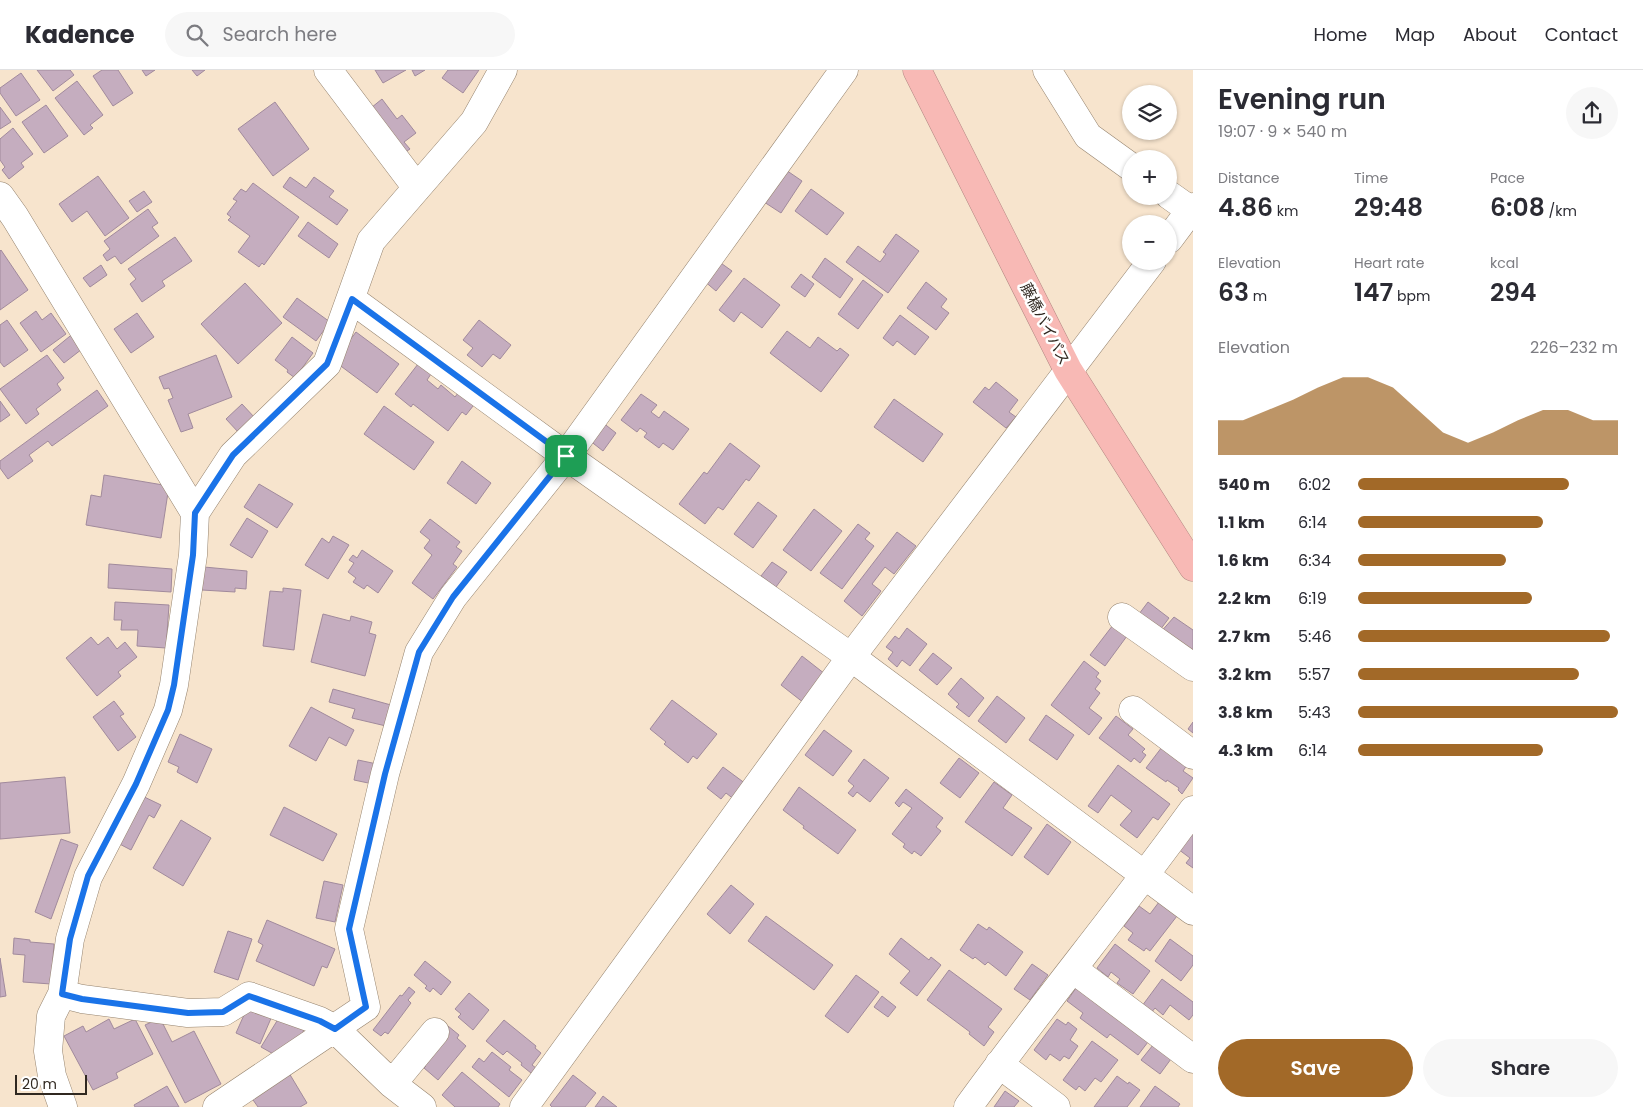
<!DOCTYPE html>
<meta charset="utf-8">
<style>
body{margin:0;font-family:Poppins,"Noto Sans JP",sans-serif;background:#f7f7f7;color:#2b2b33;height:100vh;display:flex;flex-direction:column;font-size:19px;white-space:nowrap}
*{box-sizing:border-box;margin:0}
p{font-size:16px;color:#7c7c81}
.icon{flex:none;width:28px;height:28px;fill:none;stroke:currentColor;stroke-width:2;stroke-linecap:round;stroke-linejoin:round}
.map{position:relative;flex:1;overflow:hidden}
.panel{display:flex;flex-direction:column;background:#fff;width:450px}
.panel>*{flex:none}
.tools{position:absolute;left:1122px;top:15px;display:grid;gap:10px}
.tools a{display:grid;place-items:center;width:55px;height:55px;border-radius:50%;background:#fff;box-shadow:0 1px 4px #0004;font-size:25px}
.scale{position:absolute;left:15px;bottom:12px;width:72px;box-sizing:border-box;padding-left:5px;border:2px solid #302820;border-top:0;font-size:14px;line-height:18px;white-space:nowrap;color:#302820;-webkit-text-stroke:4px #fff;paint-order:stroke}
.pin{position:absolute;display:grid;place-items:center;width:42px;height:42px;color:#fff;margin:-21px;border-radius:10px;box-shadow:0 2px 8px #0006}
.round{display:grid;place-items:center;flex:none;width:52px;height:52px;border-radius:26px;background:#f7f7f7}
.summary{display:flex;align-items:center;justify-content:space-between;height:85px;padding:0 25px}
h1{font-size:28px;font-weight:600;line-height:38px}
.stats{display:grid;grid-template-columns:repeat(3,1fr);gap:8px;height:85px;padding:5px 25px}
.stats div{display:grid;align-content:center}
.stats b{font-size:25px;font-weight:600}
.stats small{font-size:14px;font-weight:400}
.stats p{font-size:14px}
.chart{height:140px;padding:10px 25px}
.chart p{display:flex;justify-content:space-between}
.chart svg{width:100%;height:90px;margin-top:5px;fill:#a26928;opacity:.7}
.action{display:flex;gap:10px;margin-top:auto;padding:10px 25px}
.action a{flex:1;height:58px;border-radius:30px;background:#a26928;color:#fff;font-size:20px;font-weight:600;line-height:58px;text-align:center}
.action a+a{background:#f7f7f7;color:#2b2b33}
ul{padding:0 25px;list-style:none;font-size:16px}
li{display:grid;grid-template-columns:80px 60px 1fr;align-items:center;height:38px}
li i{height:12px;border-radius:6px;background:#a26928}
header{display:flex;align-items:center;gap:30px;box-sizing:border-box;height:70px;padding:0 25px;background:#fff;border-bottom:1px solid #e1e1e2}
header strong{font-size:24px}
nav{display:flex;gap:28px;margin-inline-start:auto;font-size:18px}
.search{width:350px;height:45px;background:#f7f7f7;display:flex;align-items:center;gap:12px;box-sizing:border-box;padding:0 18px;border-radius:28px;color:#7c7c81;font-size:19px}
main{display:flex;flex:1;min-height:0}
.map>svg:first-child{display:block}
.building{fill:#c5adbf;stroke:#a18a9c}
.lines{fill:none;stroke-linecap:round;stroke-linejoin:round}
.minor-casing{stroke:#95836e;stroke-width:29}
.highway-casing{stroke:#b28681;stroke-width:29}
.minor{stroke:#fff;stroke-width:28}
.highway{stroke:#f8b9b5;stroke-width:28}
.route-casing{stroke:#fff;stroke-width:10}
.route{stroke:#1a73e8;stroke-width:6}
.labels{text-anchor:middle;stroke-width:5;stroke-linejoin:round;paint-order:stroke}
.street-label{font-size:15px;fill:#302820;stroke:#fff}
</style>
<header>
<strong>Kadence</strong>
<div class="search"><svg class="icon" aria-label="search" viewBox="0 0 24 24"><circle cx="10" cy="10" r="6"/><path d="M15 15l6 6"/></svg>Search here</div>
<nav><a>Home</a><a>Map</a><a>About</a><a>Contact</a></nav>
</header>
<main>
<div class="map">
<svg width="1193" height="1037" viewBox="0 0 1193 1037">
<rect width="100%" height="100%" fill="#f7e4cd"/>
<path class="building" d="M37,0h33l4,5 -21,16z
M102,0h16l15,23 -20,13 -20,-30z
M142,0h13l-9,6z
M192,0h13l-8,6z
M375,0h31l-23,13z
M412,0h13l-10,6z
M448,0h31l-16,23 -21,-15z
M21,3l19,27 -24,16 -16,-23v-5z
M77,11l26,34 -13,10 3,3 -9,7 -29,-37z
M382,29l15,20 5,-4 14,18 -12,9 6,7 -9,6 -35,-43z
M275,32l34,47 -36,27 -35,-47z
M46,35l22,31 -24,17 -22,-31z
M0,37l11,15 -11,7z
M13,58l20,26 -12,9 3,4 -15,12 -7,-9 3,-3 -5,-7v-21z
M783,98l19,13 -21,32 -20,-13z
M98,106l31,42 -24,18 -18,-25 -15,11 -13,-18z
M290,107l16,11 8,-11 20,14 -5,6 19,13 -11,15 -54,-38z
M253,113l46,34 -35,48 -2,-2 -3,4 -21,-15 12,-16 -22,-16 3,-3 -4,-3 10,-13 -4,-2 8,-10 5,3z
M811,119l33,24 -17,22 -32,-24z
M144,121l8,11 -15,10 -8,-11z
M148,139l10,14 -6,4 7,9 -38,28 -6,-8 -8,5 -4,-6 7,-6 -6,-8z
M308,152l30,22 -9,14 -31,-22z
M896,164l23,17 -31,42 -42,-31 12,-16 22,16 6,-8 -3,-2z
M175,167l17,24 -30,20 3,5 -23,16 -12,-18 6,-5 -8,-10z
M1,180l27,40 -28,20v-59z
M825,188l28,21 -13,19 -28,-21z
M718,191l14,10 -16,20 -13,-11z
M101,195l6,10 -17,12 -7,-9z
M801,204l13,10 -9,13 -14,-10z
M744,208l36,27 -18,23 -21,-16 -7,10 -15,-12z
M863,210l20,15 -25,34 -20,-15z
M926,212l21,17 -6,8 8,6 -13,17 -29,-22z
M245,213l37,40 -44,41 -37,-40z
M297,228l33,24 -14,19 -33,-24z
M36,241l6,9 9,-7 15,21 -25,18 -21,-29z
M137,243l17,24 -23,16 -17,-24z
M900,245l29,22 -14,18 -18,-14 -4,5 -10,-8z
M7,250l21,30 -24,17 -4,-5v-37z
M479,250l32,25 -11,14 -7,-5 -11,13 -15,-12 6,-7 -10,-8z
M787,261l23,17 8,-11 19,14 3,-3 9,7 -28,37 -51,-39z
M75,262l11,14 -22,17 -11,-13z
M356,262l43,32 -22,29 -43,-32z
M292,267l21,16 -18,25 -8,-6 1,-2 -13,-10z
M47,285l17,23 -7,6 4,6 -25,19 3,5 -13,10 -26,-35z
M216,285l16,42 -44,17 5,14 -12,4 -13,-32 5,-2 -4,-10 -5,1 -5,-12z
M418,294l13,10 -4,6 11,9 3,-4 14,12 6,-8 16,12 -11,14 -4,-3 -14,19 -35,-27 -2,3 -16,-13z
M996,312l22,18 -9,12 7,5 -10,11 -33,-26 12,-15 4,3z
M97,320l11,16 -56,40 -4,-5 -19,14 4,6 -25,18 -8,-11v-7z
M641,324l16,11 -6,7 8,6 5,-7 25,18 -16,21 -10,-7 -4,5 -15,-11 3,-4 -7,-5 -3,4 -16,-12z
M894,329l49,35 -20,28 -49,-35z
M0,331l10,14 -10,7z
M242,334l13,14 -16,15 -13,-14z
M384,336l50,36 -20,28 -50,-36z
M602,352l14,11 -13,18 -14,-11z
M730,373l30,23 -11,15 -3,-2 -23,31 -5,-3 -13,17 -26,-20 25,-32 3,2z
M462,391l29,22 -15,21 -29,-21z
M104,405l65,11 -8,52 -75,-13 5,-30 10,2z
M259,414l34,20 -16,24 -33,-21z
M758,432l19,14 -24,32 -19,-14z
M814,439l28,22 -31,40 -28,-21z
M247,448l21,13 -16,27 -22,-13z
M430,449l30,23 -4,5 6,4 -9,13 4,3 -24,32 -21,-16 20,-28 -8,-7 6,-8 -10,-8z
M858,454l12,9 -5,6 9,7 -32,43 -22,-16z
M897,462l19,14 -22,28 -9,-7 -13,17 9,7 -19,25 -18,-15z
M333,466l16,9 -21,34 -23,-14 17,-27 7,5z
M362,480l31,21 -15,22 -11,-8 -3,4 -11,-7 3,-4 -8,-6 6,-9 -5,-3 4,-5 4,3z
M772,492l15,10 -11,15 -15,-11z
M109,494l63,5 -1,23 -63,-4z
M204,497l43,4 -1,18 -11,-1v4l-33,-2z
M283,518l18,2 -7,60 -31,-4 7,-55 13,1z
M115,532l54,3 -3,43 -29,-2 1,-16h-17l1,-10h-8z
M1148,532l21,16 -12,16 -21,-16z
M323,544l27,7 1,-5 21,6 -3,11 7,2 -11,41 -54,-14z
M1174,547l19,13v27l-34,-23z
M1113,555l14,11 -22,30 -15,-11z
M907,558l20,16 -17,22 -8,-6 -5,7 -9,-8 5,-7 -7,-5 9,-11 4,3z
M91,567l7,8 10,-8 9,12 8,-7 12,15 -19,15 3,4 -24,20 -31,-38z
M933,583l19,15 -15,17 -18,-15z
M802,586l23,18 -21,29 -23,-18z
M1084,591l15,12 -3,4 5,4 -6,8 5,4 -11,15 13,10 -13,17 -38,-30z
M961,608l23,20 -15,19 -13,-10 3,-3 -11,-10z
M333,619l58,16 -5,21 -34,-8 3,-9 -26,-7z
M997,626l28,22 -19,25 -28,-22z
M672,630l45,34 -20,25 -4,-3 -5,7 -24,-19 2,-2 -16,-13z
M114,631l10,13 -4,2 16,21 -18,14 -25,-34z
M311,637l43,23 -8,16 -17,-9 -13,24 -27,-15z
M1046,645l28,20 -17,25 -28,-20z
M1116,646l17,13 -5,6 17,14 -3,3 4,3 -6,8 -6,-5 -3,4 -32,-24z
M1193,652v11l-5,-4z
M824,660l28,21 -19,25 -28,-21z
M180,664l32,15 -15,34 -20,-11 2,-5 -11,-5z
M1162,677l25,18 -4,6 10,7 -11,16 -4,-4 1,-2 -12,-8 -1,2 -20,-14z
M959,688l20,15 -19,25 -20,-15z
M864,689l25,19 -19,24 -13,-10 -4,5 -5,-4 6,-7 -6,-5z
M358,690l19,4 -4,20 -19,-4z
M1118,695l52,39 -12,16 -5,-3 -16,21 -17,-13 12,-14 -21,-16 -13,18 -10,-7z
M723,697l23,17 -11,16 -9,-7 -5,6 -14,-11z
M65,707l5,56 -70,6v-56z
M994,712l18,13 -9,13 29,20 -20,28 -47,-34z
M799,717l57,43 -18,24 -35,-26 1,-2 -21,-16z
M906,719l37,29 -7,9 5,4 -20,25 -7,-5 -2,3 -9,-7 2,-3 -13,-10 20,-26 -9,-6 -4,5 -4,-4z
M136,723l25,12 -7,13 -5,-3 -18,35 -19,-10z
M284,737l53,27 -14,27 -53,-26z
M181,750l30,18 -28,48 -30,-18z
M1047,754l24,18 -23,33 -24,-18z
M1193,759v39l-7,-5 4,-5 -12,-9z
M61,769l17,6 -27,74 -16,-7z
M324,811l19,4 -8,37 -19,-4z
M731,815l23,19 -24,30 -23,-20z
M1159,832l18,14 -27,35 -4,-3 -2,3 -16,-11 5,-7 -9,-7 15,-20 11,8z
M766,846l67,49 -19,25 -66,-49z
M267,850l68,29 -8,19 -5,-2 -8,20 -58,-25 7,-16 -5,-3z
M978,854l9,6 2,-3 34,25 -17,24 -18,-14 -3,3 -10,-8 -2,2 -13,-9z
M228,861l24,8 -14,41 -24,-8z
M14,868l16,2v2l24,2 -3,40 -28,-2 2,-27 -12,-1z
M901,868l28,22 2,-3 10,8 -24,31 -17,-13 10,-12 -21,-17z
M1170,869l23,17v9l-12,16 -26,-20z
M1115,874l35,27 -17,23 -16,-11 3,-4 -9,-7 -3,5 -11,-9z
M0,888l6,38 -6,1z
M425,891l26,21 -10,13 -8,-7 -3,4 -5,-4 2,-2 -13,-11z
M1032,894l16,11 -18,25 -16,-11z
M949,900l53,39 -14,18 6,5 -10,14 -15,-12 1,-2 -43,-32z
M856,905l23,17 -31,41 -23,-17z
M1162,909l31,23v13l-4,5 -19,-15 -7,10 -8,-7 -4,5 -9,-7z
M409,917l6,5 -7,8 3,3 -23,31 -3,-2 -4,4 -8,-6 27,-35 2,1z
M1076,918l72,54 -10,13 -28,-21 -3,4 -27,-20 3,-5 -16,-12z
M469,923l20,17 -16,20 -15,-13 3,-3 -6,-5z
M882,926l14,11 -8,10 -14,-10z
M248,936l24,10 -12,28 -24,-11z
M280,946l24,14 -11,18 -16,8 -16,-9z
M160,948l12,24 22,-11 27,53 -36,19 -40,-78z
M109,949l5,10 21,-10 18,35 -37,19 2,5 -25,12 -29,-54 19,-10 3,6z
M1057,949l9,6 2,-3 9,7 -7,11 8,6 -9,13 -5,-3 -4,5 -10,-7 -4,6 -12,-10z
M504,950l32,26 -1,2 6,5 -9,12 4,3 -5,5 -10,-8 1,-2 -15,-12 -4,4 -17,-14z
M448,956l11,9 -2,3 9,8 -28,34 -14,-12 2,-2 -6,-5z
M1092,971l26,19 -17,22 -6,-4 -10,13 -6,-5 -3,4 -13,-10z
M1153,975l18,14 -11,15 -19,-14z
M492,982l19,15 -2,3 13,10 -13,17 -37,-30 7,-9 5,4z
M462,1002l38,32 -2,3h-43l-13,-12z
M289,1003l18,30 -7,4h-42l-7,-10z
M573,1005l23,18 -11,14h-33l-2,-2z
M1117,1006l11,8 1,-2 11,8 -13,17h-33z
M167,1016l12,21h-44l-1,-2z
M1155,1016l25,18 -2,3h-38z
M1005,1021l14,10 -5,6h-20z
M603,1026l14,11h-22z"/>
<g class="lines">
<defs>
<path id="minor" d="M328,0l89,118
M1047,0l41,66 43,31
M1169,125l24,17
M0,126l15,21 180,296
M1169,169l24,-32
M351,229l215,157 285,201 342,254
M1122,547l71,50
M1133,640l60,45
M1073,899l120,90
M62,924l20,5 106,14 35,-1 26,-16 71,25 15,8 57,55 30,23
M999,994l57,43
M392,1014l43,-52
M63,1037l-11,-31 -4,-25 3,-35 11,-22 8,-55 18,-62 48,-93 32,-74 6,-25 19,-130 2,-42 38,-58 94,-91 44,-123 103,-119 29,-52
M217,1037l149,-100 -17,-78 36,-155 34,-122 34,-55 113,-141 278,-386
M524,1037l327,-450 301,-396
M968,1037c73,-101 152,-196 225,-297"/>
<path id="highway" d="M917,0l151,300 125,197"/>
</defs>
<use href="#minor" class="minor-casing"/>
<use href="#highway" class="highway-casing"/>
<use href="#minor" class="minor"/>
<use href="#highway" class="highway"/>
</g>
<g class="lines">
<defs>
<path id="route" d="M352,229l214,157 -113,141 -34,55 -34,122 -36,155 17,78 -31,22 -15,-8 -71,-25 -26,16 -35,1 -106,-14 -20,-5 8,-55 18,-63 48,-92 32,-74 6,-25 19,-130 2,-42 38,-58 94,-91z"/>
</defs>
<use href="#route" class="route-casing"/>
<use href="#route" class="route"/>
</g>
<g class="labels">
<g class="street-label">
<text transform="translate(1045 254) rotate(63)" y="5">藤橋バイパス</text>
</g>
</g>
</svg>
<div class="tools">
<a><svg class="icon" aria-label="layers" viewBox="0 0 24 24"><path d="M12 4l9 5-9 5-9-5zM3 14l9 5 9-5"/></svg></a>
<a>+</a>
<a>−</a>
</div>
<div class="scale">20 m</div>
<div class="pin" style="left:566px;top:386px;background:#1e9e55"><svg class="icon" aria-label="arrive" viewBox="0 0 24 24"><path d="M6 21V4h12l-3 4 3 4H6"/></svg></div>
</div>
<section class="panel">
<div class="summary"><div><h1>Evening run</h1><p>19:07 · 9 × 540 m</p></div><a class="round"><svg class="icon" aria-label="share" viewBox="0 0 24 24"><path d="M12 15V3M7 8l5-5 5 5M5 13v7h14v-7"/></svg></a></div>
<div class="stats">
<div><p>Distance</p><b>4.86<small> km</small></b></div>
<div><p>Time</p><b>29:48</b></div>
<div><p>Pace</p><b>6:08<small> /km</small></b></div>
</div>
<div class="stats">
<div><p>Elevation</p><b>63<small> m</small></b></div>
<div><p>Heart rate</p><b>147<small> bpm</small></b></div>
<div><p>kcal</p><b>294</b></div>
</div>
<div class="chart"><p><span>Elevation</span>226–232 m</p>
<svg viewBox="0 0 160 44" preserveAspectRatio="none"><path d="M0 44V27L10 27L20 22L30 17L40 11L50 6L60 6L70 11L80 22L90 33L100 38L110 33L120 27L130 22L140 22L150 27L160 27V44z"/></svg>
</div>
<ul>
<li><b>540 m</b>6:02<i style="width:81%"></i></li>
<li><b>1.1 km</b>6:14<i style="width:71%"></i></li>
<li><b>1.6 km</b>6:34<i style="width:57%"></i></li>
<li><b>2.2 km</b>6:19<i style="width:67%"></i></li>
<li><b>2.7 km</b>5:46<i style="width:97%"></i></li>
<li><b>3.2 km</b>5:57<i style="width:85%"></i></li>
<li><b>3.8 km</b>5:43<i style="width:100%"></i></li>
<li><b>4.3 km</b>6:14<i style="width:71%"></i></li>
</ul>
<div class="action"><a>Save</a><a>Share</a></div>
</section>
</main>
